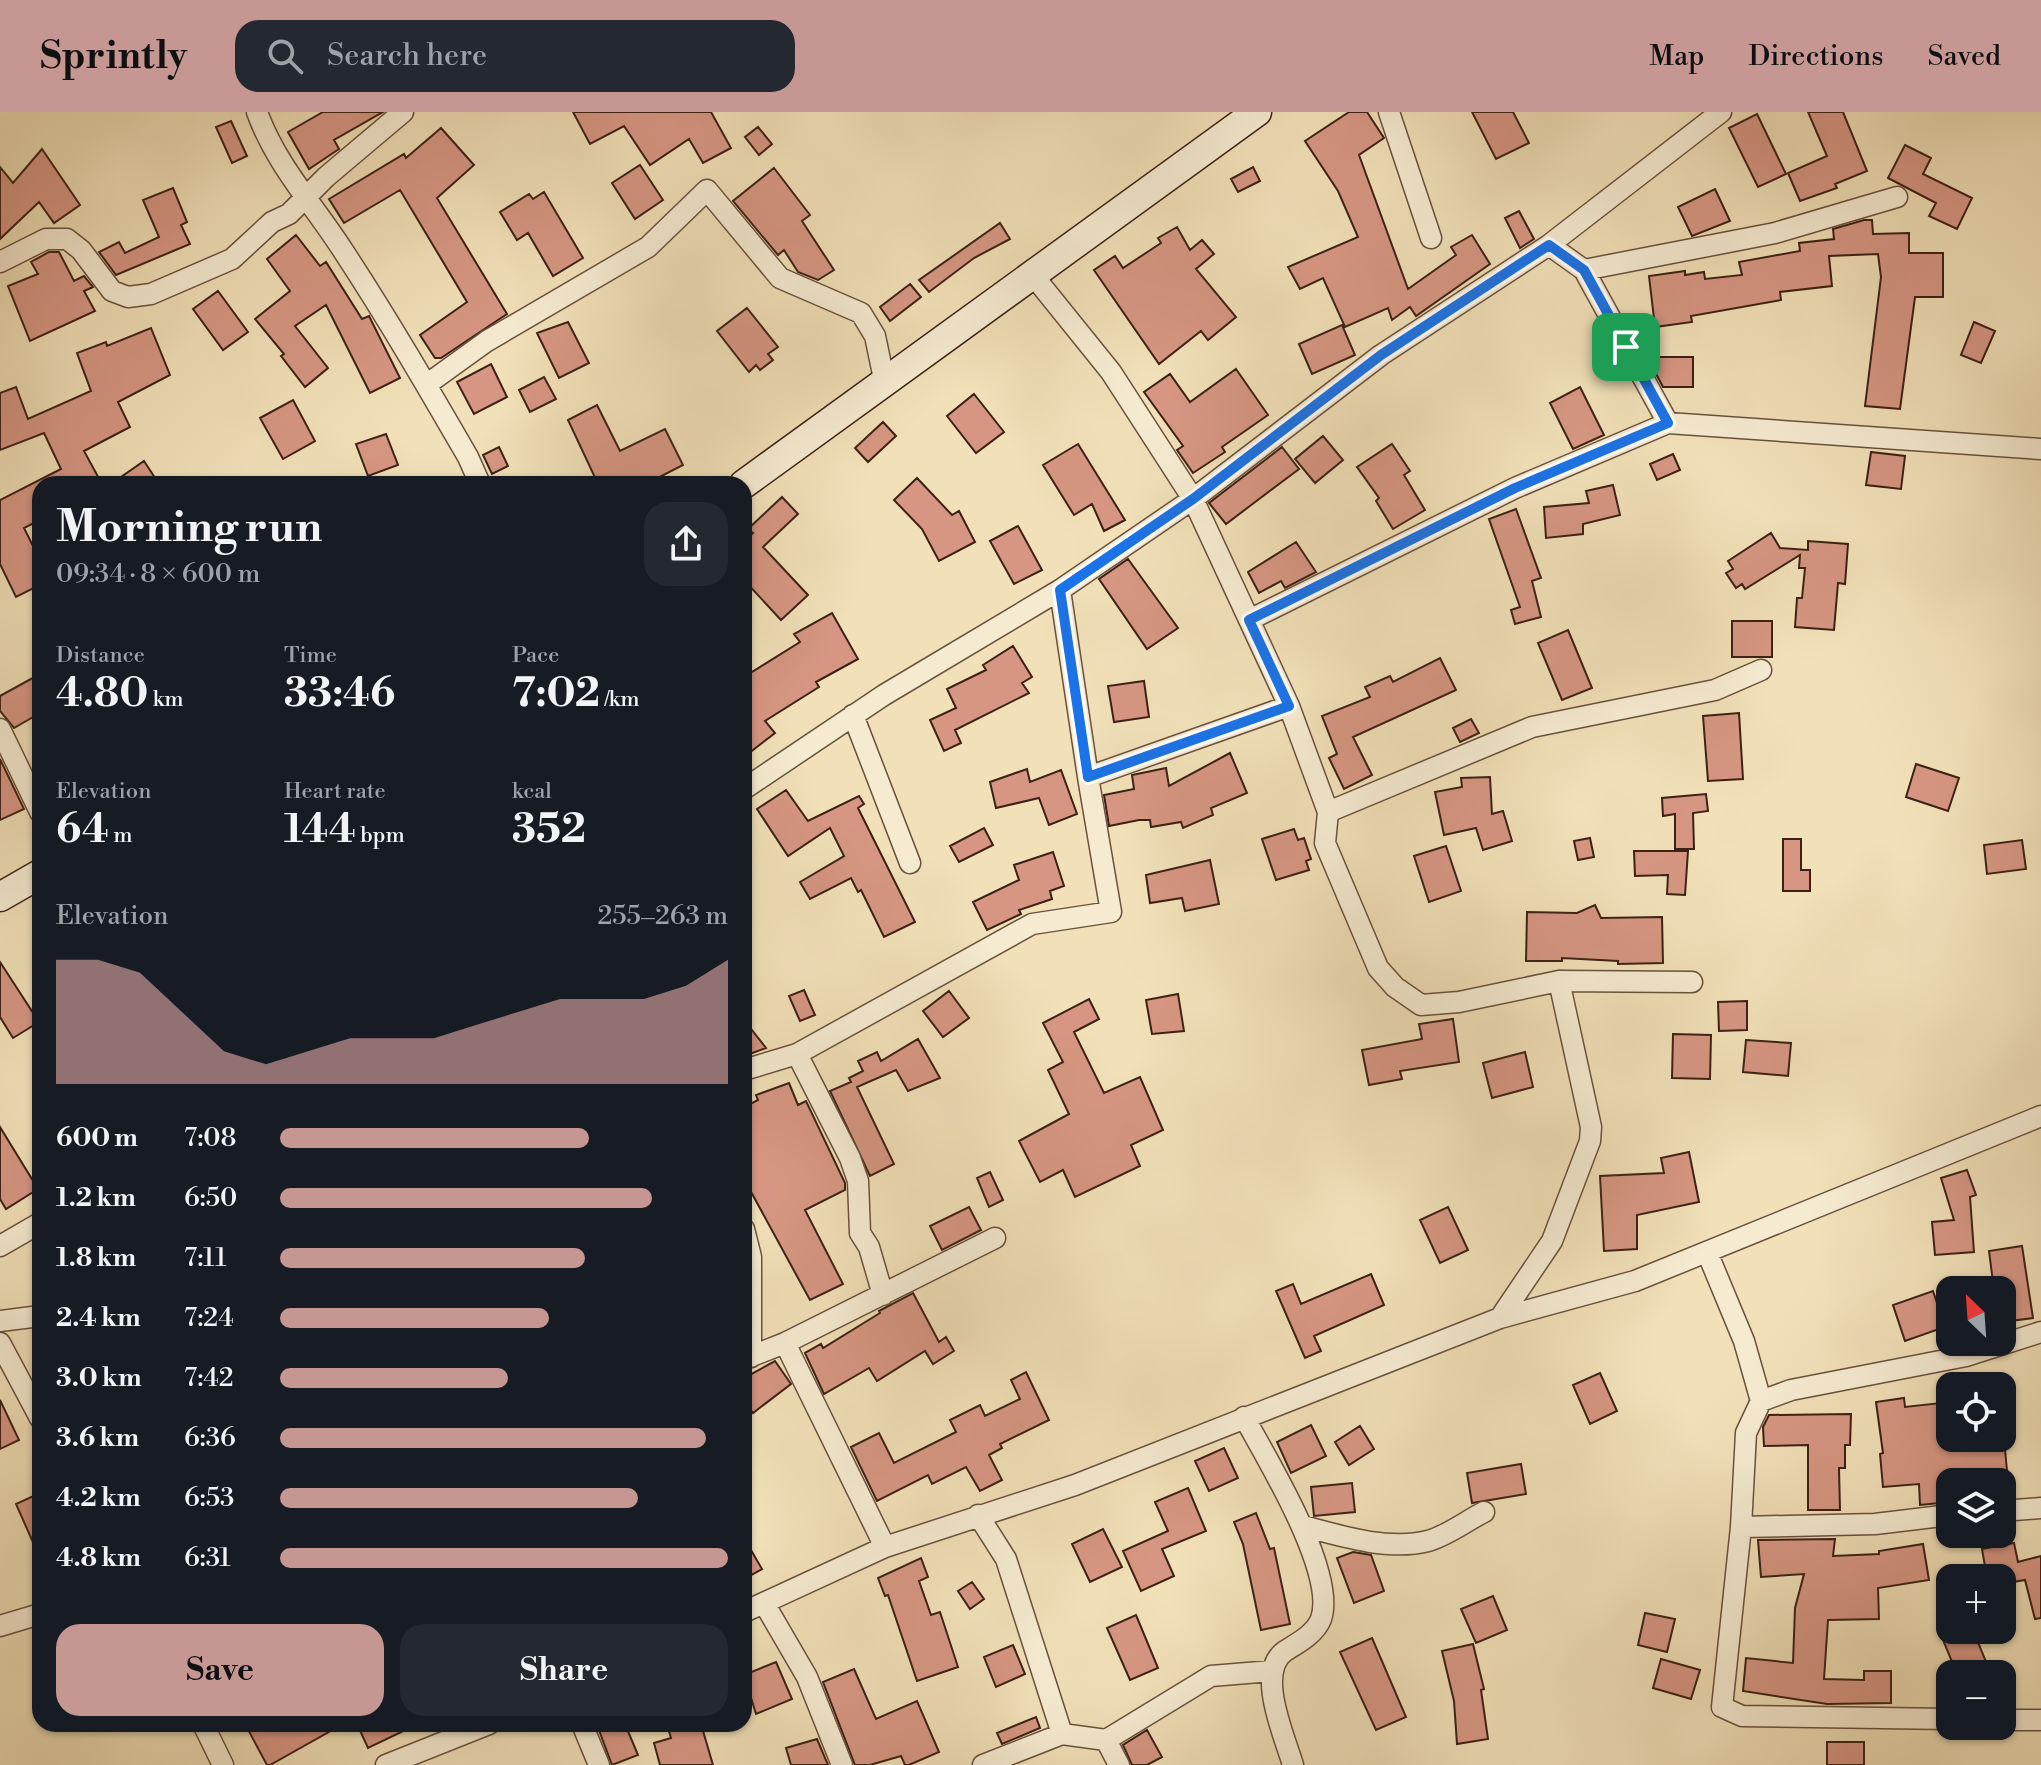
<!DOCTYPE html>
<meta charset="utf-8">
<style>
body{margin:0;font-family:"Libre Bodoni",serif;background:#242831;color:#f1f3f6;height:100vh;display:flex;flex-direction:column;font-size:30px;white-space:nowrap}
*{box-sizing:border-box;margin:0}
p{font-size:26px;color:#9ea1a6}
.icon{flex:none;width:44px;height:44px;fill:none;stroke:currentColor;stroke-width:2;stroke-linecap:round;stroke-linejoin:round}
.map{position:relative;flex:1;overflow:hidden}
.side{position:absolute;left:32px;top:364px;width:720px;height:1256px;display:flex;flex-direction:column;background:#171b24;border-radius:24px;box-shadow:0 2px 6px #0004}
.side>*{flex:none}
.needle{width:52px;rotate:335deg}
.controls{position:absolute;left:1936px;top:1164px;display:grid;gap:16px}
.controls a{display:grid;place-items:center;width:80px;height:80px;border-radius:16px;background:#171b24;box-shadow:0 2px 6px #0004;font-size:40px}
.pin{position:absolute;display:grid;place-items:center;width:68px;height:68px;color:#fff;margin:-34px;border-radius:16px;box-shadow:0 4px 12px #0006}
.round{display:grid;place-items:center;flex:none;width:84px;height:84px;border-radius:24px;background:#242831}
.head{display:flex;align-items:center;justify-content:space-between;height:136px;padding:0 24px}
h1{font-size:44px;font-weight:700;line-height:60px}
.metrics{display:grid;grid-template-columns:repeat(3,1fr);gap:12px;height:136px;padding:8px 24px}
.metrics div{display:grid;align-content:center}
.metrics b{font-size:40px;font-weight:700}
.metrics small{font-size:22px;font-weight:400}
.metrics p{font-size:22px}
.chart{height:224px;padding:16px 24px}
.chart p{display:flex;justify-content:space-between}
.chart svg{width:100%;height:144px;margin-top:8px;fill:#c59692;opacity:.7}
.primary-button{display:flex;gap:16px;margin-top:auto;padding:16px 24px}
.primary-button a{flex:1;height:92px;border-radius:24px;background:#c59692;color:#111;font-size:32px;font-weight:700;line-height:92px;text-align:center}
.primary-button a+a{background:#242831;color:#f1f3f6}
ul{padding:0 24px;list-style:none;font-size:26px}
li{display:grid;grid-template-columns:128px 96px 1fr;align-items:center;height:60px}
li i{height:20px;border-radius:10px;background:#c59692}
header{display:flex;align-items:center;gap:48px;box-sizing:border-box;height:112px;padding:0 40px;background:#c59692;color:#111}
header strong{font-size:38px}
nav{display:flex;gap:44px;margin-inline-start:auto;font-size:28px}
.search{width:560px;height:72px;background:#242831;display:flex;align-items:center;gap:20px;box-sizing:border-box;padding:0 28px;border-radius:24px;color:#9ea1a6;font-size:30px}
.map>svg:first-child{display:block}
.building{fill:#d69683;stroke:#3d2114;stroke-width:2}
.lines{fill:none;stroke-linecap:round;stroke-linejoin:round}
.minor-casing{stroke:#6a513d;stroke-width:23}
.secondary-casing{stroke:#3d2114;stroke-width:31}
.minor{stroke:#f6ebd1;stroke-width:20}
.secondary{stroke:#f6ebd1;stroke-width:28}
.route-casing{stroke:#fff;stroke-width:16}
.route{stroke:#1a73e8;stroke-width:10}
</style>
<header>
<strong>Sprintly</strong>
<div class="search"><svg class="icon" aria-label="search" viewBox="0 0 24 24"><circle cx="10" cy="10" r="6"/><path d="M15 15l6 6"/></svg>Search here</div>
<nav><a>Map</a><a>Directions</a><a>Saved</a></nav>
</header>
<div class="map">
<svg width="2041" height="1653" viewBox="0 0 2041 1653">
<rect width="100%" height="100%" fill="#f1e0b8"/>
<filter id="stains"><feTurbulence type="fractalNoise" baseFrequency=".0025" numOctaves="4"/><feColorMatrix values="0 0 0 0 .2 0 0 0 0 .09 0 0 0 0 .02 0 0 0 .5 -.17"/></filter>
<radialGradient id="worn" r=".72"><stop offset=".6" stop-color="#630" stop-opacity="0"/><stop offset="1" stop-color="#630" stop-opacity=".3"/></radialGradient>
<path class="building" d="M323,0h60l-49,28 5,9 -30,20 -21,-37z
M573,0h138l20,36 -28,15 -14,-24 -39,26 -26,-39 -34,18z
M1349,0h18l17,26 -25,17 49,134 48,-34 -5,-8 21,-12 18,29 -74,52 -6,-9 -18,13 -4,-12 -43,19 -22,-49 -23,11 -12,-22 70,-30 -20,-46 -33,-50z
M1472,0h41l16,31 -33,16z
M1808,0h35l24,59 -32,13 2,4 -37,13 -12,-28 39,-17z
M1757,2l29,60 -28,13 -29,-59z
M231,9l16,35 -15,7 -16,-36z
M758,15l14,17 -13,11 -14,-18z
M441,16l33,37 -37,33 70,116 -66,44h-6l-15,-23 47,-33 -67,-112 -56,33 -15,-24 75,-45 2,4z
M1905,33l26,13 -8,16 49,24 -15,31 -28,-13 7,-13 -48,-25z
M42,37l38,56 -26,18 -15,-21 -39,37v-72l13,16z
M640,53l23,35 -28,19 -23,-36z
M1253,55l7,14 -22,11 -7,-13z
M774,56l36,47 -8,6 32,49 -16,10 -20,-8 -14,-22 -6,5 -45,-54z
M173,76l14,34 -6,3 9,19 -74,31 -17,-23 20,-10 6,11 34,-16 -16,-37z
M1715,77l15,32 -38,15 -14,-29z
M544,80l39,66 -30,18 -25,-43 -11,7 -17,-28 29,-18 4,5z
M1519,99l15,28 -14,9 -15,-30z
M1864,108h8l1,14 36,-1v20h34v44h-28l-15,112 -35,-3 16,-129 -3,-23 -49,2 3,30 -52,6 1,8 -90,16 1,6 -37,5 -6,-51 36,-5v4l19,-3 1,7 37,-4 -3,-13 61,-11 -1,-8 35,-4 -1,-10z
M1000,111l10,16 -36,19 -45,34 -10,-12z
M1177,115l13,23 12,-10 12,14 -18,15 40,48 -28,23 -7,-9 -42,33 -65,-94 21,-14 8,12 38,-25 -3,-5z
M296,123l24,31 6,-4 36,57 7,-3 31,62 -30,15 -44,-88 -31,21 33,42 -23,19 -24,-31 3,-2 -29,-35 35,-28 -23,-32z
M49,140h10l15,29 10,-5 9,11 -9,4 11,20 -65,30 -22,-55 30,-12 -7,-12z
M910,172l11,13 -31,24 -10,-14z
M218,179l30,41 -25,18 -30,-41z
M747,196l31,39 -10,7 5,6 -13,10 -4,-5 -7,7 -32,-41z
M568,210l21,41 -30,15 -22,-45z
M1974,210l21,9 -14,32 -20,-8z
M1342,213l13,30 -43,19 -13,-30z
M151,216l19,47 -52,27 12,25 -46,24 18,33h-62v36l-16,8 16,32v25l-24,12 -16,-33v-64l61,-31 -17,-36 -44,17v-57l16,-6 12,32 63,-28 -14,-38 29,-11 1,4z
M1653,245h40v30h-30l-10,-19z
M491,252l16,33 -33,17 -17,-32z
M1236,257l32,46 -46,32 3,5 -32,21 -16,-23 6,-4 -39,-54 26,-18 20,28z
M544,265l12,22 -26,13 -11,-22z
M1580,275l24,48 -31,14 -23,-46z
M974,282l30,38 -28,21 -29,-37z
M293,288l22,41 -32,18 -23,-41z
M597,293l23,46 45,-22 18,36 -37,19h-48l-30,-64z
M883,310l13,14 -28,26 -13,-14z
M386,322l12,31 -30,11 -12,-32z
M1323,324l20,24 -28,23 -20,-24z
M1078,332l47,76 -21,11 -12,-27 -18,11 -31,-50z
M1392,332l18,27 -6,4 21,35 -32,19 -17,-28 3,-3 -22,-31z
M499,335l9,19 -16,8 -9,-19z
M1282,335l17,22 -73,55 -17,-21z
M1871,340l34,4 -4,33 -35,-4z
M1673,342l7,16 -23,10 -7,-16z
M144,349l15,23h-48z
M917,366l35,37 7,-4 16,31 -36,19 -17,-32 -28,-29z
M1613,373l7,30 -37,9v10l-37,4 -2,-31 45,-4 -3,-12z
M782,385l16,17 -35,33 45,48 -27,25 -37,-40v-39l9,-8 -5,-4z
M1516,397l25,69 -9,3 9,36 -26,7 -4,-14 9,-3 -31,-88z
M1018,414l24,44 -28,14 -24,-43z
M1771,421l9,15 28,2v-9l40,3 -3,40 -7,-1 -4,47 -39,-3 2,-29h5l3,-30h-6l1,-13 -55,34 -3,-5 -6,4 -10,-15 7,-4 -5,-8z
M1296,430l20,30 -31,16 -4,-7 -22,12 -11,-21z
M1128,447l50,69 -31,21 -48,-70z
M832,501l26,46 -42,23 3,5 -54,34 10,12 -31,24v-80l56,-35 -6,-8z
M1732,509h40v36h-40z
M1568,518l24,58 -30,12 -24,-57z
M1013,534l19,31 -10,6 7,10 -74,37 6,13 -17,8 -14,-31 26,-12 -9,-19 39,-19 -3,-5z
M1440,546l16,32 -103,47 19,38 -28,14 -15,-31 8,-4 -15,-38 48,-19 -5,-10 25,-11 3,6z
M40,562v39l-26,15 -14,-17v-15z
M1144,569l5,36 -35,5 -6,-36z
M1739,601l4,66 -35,2 -5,-65z
M1471,607l8,14 -19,9 -7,-14z
M1230,641l17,40 -36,15 2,7 -30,13 -2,-6 -30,5 -1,-7h-11l-30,6 -5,-31 30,-6 -2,-14 34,-7 3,18z
M0,647l24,50 -24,11z
M1916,652l43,14 -11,33 -42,-14z
M1027,657l3,13 31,-12 16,44 -28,11 -10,-27 -43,10 -6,-26z
M1490,665l2,37 11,-3 9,30 -29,9 -7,-22 -32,7 -9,-43 27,-5 -1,-9z
M786,678l22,31 51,-25 5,8 -6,4 57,114 -31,15 -23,-47 -3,2 -7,-14 -41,21 -10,-17 44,-26 -14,-28 -42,28 -31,-47z
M1706,682l2,17 -15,2 1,36h-19v-35l-12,2 -1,-18z
M984,716l9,17 -34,17 -9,-16z
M1294,717l4,11 6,-2 7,21 -5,2 3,9 -33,10 -14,-41z
M1590,726l4,19 -16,3 -4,-19z
M1783,727h18v31h9v21h-27z
M2022,728l4,29 -39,5 -3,-29z
M1446,734l15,45 -32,11 -15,-46z
M1634,739h54l-3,44 -18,-1 1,-19 -33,1z
M1053,740l11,34 -14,5 2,8 -33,11 2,4 -34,16 -14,-28 46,-22 -5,-15z
M1210,748l9,44 -34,7 -3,-13 -32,5 -4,-28z
M1595,793l6,13 61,-1 1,46 -45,1v-3l-56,-3v3h-36l1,-49 50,1z
M0,850l39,60 -26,16 -13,-21z
M804,878l11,25 -15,6 -11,-25z
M949,879l20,27 -26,19 -20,-26z
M1178,882l6,37 -32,3 -6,-34z
M1089,887l10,20 -25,13 30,61 36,-16 23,53 -32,15 9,21 -65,31 -12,-27 -23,12 -21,-41 50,-27 -21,-44 15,-8 -20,-39z
M1747,889v29l-28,1 -1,-29z
M1453,907l6,43 -59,9 2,8 -33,6 -7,-35 60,-11 -3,-15z
M744,908l22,28 -22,8z
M1673,922l38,1 -1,44 -38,-1z
M918,927l22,39 -32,13 -12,-21 -39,17 37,77 -24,12 -40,-85 21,-9 -2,-4 14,-7 -5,-10 19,-9 4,9z
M1746,928l45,3 -3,33 -45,-4z
M1525,940l8,35 -41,11 -9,-35z
M789,971l9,22 8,-4 39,82v7l-40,20 38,74 -33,16 -66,-121v-72l14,-7 -2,-5z
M0,1015l38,62 -32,20 -6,-10z
M1689,1040l10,50 -62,13v34l-33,2 -4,-75 64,-3 -3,-15z
M1967,1058l9,25 -6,2 4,55 -39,3 -3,-33 22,-2 -13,-42z
M990,1060l13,28 -14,7 -12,-29z
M969,1095l12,23 -39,20 -12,-24z
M1448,1095l20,43 -28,13 -20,-43z
M2022,1134l11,72 -31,4v-32h-8l-5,-39z
M1371,1162l13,31 -70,31 7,15 -16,7 -29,-67 17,-7 8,20z
M1933,1179l12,36 -40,14 -12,-36z
M913,1181l26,49 7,-5 8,14 -21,13 -8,-13 -48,30 -8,-13 -45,26 -19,-41 16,-9 2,4 57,-35 -1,-2z
M775,1249l16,23 -38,29 -9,-12v-23z
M1026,1260l23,48 -49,24 2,4 -13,7 13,25 -22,11 -14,-24 -34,17 -4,-9 -51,26 -26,-54 28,-14 15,30 62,-31 -6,-12 30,-15 5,11 35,-17 -9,-19z
M1600,1261l17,38 -27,13 -17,-39z
M1904,1286l1,9 45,-5v36h54l4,44h-58v20l-30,3 -1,-21 -36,3 -3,-33 3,-1 -7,-51z
M0,1288l19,40 -19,9z
M1851,1302l-1,31h-5v23h-6l1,42h-32v-65l-44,1 -1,-19 6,-12z
M1311,1313l15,31 -35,17 -14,-31z
M1360,1314l14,23 -25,16 -14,-23z
M1224,1336l14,30 -29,13 -14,-30z
M1521,1352l5,30 -54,9 -5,-30z
M1352,1371l3,29 -41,4 -3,-29z
M1188,1376l18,43 -44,18 12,27 -33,15 -18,-40 45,-20 -13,-29z
M40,1381v65l-24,-54z
M1256,1401l14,36 4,-1 16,76 -29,6 -18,-86 -9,-22z
M1103,1417l19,38 -32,15 -18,-38z
M744,1426l18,31 -18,10z
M1835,1427l-2,17 46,-2v-3l44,-7 6,36 -51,8 1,31 -51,1 -4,59 40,1v-9h27v32l-64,1 -84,-13 3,-33 47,5 2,-55 9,-34 -43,3 -3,-37z
M2014,1431l4,19 23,-6v62l-6,1 -10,-39 -23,4v-6h-15l-5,-29z
M1353,1440l18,3 13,36 -30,12 -17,-45z
M921,1446l7,19 -9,4 12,34 9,-3 18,55 -41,14 -29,-86 -3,1 -7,-18z
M972,1470l12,17 -14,10 -12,-18z
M1493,1484l14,34 -31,13 -15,-34z
M1645,1501l30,6 -8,33 -29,-7z
M1136,1503l22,53 -28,12 -23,-52z
M1954,1518h19l18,44h-34l-16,-39z
M1372,1526l34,79 -30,13 -36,-78z
M1473,1532l11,45 -3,1 7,49 -31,5 -3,-43 -12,-50z
M1013,1533l12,29 -29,13 -12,-30z
M1661,1547l39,11 -9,29 -38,-11z
M776,1550l16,37 -36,15 -12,-39z
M854,1557l22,50 41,-18 22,51 -30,13h-4l-4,-9 -31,9h-15l-32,-83z
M1036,1605l4,11 -38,16 -5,-11z
M245,1612h98l-73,41h-3z
M357,1612h61l-50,24z
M614,1612h11l13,31 -26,10 -13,-35z
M682,1612h19l12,41h-53l-6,-22 17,-5 -3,-10z
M1147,1618l15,27 -15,8h-15l-9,-20z
M817,1627l11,26h-37l-5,-17z
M1827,1630h37v23h-37z"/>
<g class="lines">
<defs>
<path id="minor" d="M257,0c19,53 57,93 87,140 44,67 84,136 124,205l12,27
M1389,0l42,126
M1549,133l35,25 84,153
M0,150l46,-23h21l14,11 31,41 16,6 23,-3 81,-35 40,-37 17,-8 37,-37 77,-65
M1584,158l191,-37 122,-36
M1032,162l79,98 82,127 96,207 39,106 -3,31 53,125 17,19 26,18 38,-3 100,-21 133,1
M426,273l61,-44 161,-94 59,-57 73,88 81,35 14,23 9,43
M1060,478l28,187
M1249,508l266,-132 153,-65 373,26
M853,603l57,148
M0,617l40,83
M744,677l140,-94 176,-105 133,-91 188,-144 168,-110 172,-133
M1328,700l204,-85 183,-37 46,-20
M797,942l235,-130 79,-12 -23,-135 201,-71
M744,958l53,-16 53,104 8,23 2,52 9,14 14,48
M744,1117l7,28v100
M0,1134l40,-23
M1707,1140l37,89 17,60 -15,32 -5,94 -19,180 20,9 208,3
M1500,1206l52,-77 38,-100 1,-14 -32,-146
M0,1209l40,-5
M0,1231l40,75
M785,1231l100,204
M744,1247l41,-16 210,-105
M1761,1289l30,-11 175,-34 75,-24
M1244,1305c23,42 93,156 77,202 -6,15 -23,24 -36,32 -30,21 0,86 8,114
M2002,1399l39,-3
M978,1403l28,44 56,175 44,6 13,25
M1303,1414c37,10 86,25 125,15 19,-5 38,-20 56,-29
M1741,1415l134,-3 75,-9
M764,1491l43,74 35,88
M744,1500l141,-65 190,-62 425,-167 135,-37 406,-165
M0,1514l40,-12
M2002,1608h39
M203,1612l20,41
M582,1612l17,41
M1106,1628l105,-64 61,-5
M386,1653l103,-41
M983,1653l79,-31"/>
<path id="secondary" d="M744,372l513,-372
M0,785l40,-23"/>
</defs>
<use href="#minor" class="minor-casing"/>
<use href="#secondary" class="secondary-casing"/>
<use href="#minor" class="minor"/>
<use href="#secondary" class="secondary"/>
</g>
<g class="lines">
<defs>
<path id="route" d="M1549,133l35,25 84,153 -153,65 -266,132 40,86 -201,71 -28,-187 133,-91 188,-144z"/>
</defs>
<use href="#route" class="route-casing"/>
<use href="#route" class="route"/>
</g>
<rect width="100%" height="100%" filter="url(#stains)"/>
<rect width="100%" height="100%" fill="url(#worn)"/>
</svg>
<div class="controls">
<a><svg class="needle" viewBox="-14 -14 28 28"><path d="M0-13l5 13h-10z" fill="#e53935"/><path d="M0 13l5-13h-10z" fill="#9ea1a6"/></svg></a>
<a><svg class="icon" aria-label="locate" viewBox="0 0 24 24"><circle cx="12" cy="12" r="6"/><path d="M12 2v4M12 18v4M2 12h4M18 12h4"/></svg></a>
<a><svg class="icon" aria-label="layers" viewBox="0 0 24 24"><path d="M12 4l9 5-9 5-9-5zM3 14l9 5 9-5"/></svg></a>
<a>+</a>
<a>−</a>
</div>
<div class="pin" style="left:1626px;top:235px;background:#1e9e55"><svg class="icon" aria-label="arrive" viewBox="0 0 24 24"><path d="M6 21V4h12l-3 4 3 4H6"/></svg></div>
<section class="side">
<div class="head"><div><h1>Morning run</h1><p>09:34 · 8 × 600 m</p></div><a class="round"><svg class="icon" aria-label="share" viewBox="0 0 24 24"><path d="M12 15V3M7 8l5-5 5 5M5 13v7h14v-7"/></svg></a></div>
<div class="metrics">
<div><p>Distance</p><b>4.80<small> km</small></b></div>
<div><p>Time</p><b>33:46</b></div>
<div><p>Pace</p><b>7:02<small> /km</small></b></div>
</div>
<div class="metrics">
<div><p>Elevation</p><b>64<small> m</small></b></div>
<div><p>Heart rate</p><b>144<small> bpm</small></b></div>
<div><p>kcal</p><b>352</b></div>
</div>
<div class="chart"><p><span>Elevation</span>255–263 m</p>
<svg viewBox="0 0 160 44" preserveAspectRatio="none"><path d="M0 44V6L10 6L20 10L30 22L40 34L50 38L60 34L70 30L80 30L90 30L100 26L110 22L120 18L130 18L140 18L150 14L160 6V44z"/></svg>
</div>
<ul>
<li><b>600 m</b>7:08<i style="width:69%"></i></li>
<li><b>1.2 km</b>6:50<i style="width:83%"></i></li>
<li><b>1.8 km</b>7:11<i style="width:68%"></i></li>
<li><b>2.4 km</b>7:24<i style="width:60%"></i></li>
<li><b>3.0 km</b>7:42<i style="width:51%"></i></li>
<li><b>3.6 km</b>6:36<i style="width:95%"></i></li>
<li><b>4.2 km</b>6:53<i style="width:80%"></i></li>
<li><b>4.8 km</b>6:31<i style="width:100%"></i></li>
</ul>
<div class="primary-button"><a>Save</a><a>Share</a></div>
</section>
</div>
